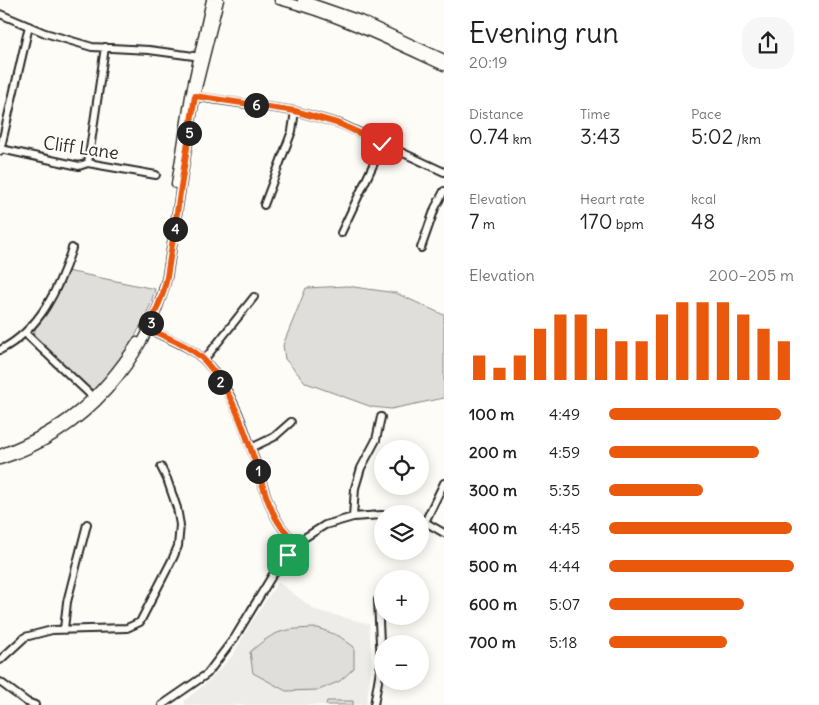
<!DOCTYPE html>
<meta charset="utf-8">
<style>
body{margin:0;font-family:Delius,sans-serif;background:#f6f6f6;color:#202124;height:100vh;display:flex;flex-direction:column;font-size:19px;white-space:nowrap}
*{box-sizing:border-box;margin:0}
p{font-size:16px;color:#757577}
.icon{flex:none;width:28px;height:28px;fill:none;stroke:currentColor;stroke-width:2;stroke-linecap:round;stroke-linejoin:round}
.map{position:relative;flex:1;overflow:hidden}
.sheet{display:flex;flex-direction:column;background:#fff;width:375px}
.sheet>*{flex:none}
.controls{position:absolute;left:374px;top:440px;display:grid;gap:10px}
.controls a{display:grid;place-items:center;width:55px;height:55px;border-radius:50%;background:#fff;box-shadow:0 2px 12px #0003;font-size:25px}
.pin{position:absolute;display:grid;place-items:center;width:42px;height:42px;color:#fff;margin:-21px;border-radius:10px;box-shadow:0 2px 8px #0006}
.km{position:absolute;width:25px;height:25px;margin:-12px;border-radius:50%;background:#222;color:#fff;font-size:14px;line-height:25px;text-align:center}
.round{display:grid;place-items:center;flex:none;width:52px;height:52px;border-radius:20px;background:#f6f6f6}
.summary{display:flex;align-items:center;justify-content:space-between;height:85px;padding:0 25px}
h1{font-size:28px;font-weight:600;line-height:38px}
.stats{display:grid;grid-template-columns:repeat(3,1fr);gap:8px;height:85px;padding:5px 25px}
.stats div{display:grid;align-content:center}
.stats b{font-size:21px;font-weight:600}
.stats small{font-size:14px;font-weight:400}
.stats p{font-size:14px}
.chart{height:140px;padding:10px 25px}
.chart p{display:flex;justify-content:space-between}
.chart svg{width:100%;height:90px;margin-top:5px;stroke:#ea580c;stroke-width:6}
ul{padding:0 25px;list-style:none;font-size:16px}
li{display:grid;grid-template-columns:80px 60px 1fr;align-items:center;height:38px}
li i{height:12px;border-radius:6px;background:#ea580c}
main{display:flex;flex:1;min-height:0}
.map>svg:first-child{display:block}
.built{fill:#edece8}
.green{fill:#dfdeda;stroke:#858482}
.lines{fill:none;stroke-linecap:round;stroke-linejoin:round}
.minor-casing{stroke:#2b2b2b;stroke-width:10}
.tertiary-casing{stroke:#2b2b2b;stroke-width:11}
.minor{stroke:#fdfcf7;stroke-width:6}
.tertiary{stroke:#fdfcf7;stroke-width:8}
.route-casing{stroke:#fff;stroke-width:10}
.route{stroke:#ea580c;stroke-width:6}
.labels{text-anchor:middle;stroke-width:4.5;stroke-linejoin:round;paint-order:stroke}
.street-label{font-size:18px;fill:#2b2b2b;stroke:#fdfcf7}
</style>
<main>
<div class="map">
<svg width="444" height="705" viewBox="0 0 444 705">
<rect width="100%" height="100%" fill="#fdfcf7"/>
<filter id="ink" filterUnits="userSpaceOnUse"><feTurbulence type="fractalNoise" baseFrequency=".02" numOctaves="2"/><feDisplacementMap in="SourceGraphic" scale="10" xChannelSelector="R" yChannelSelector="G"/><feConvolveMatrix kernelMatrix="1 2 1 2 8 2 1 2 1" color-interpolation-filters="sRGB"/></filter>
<g filter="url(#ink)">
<path class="built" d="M278,582l37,28 54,14 3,42 -6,39h-180l-2,-4 27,-22 22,-24 15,-27z"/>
<path class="green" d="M67,271l88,18 -5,17 -21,43 -33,41 -9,-2 -53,-52c0,-14 19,-31 26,-46 3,-6 5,-13 7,-19z
M347,286l49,7 48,22v83l-53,11 -19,-2 -66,-24 -21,-24 -2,-14 23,-57z
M318,628l21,8 15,11v21l-14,13 -21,9 -33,1 -33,-18 -3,-21c26,-23 34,-23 68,-24z
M327,701h26v4h-27z"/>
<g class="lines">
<defs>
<path id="minor" d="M0,14l45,19 47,14 57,3 52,7
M191,96l104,15 46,13 103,48
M1,149l78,17 9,-3 68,12
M0,151l29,-125
M88,163l17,-116
M264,205l28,-74 3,-20
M341,233l42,-89
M421,248l14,-40 9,-17
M145,327c19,11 43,17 60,34 29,29 42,74 54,112 6,19 11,37 22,53 4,6 10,12 15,17
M25,333l70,66
M0,350c40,-20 59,-62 72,-102
M204,360l50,-63
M251,448l23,-11 17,-15
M353,517l2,-29 6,-20 15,-28 5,-23
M420,521l5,1 19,11
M425,522l19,-39
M64,629l3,-27 20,-78
M0,660l25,-23 27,-7 75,-2 13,-6 33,-64 5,-12 2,-21 -3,-17 -10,-29 -6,-12
M0,682l27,20 8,3
M162,705l45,-31 28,-37 37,-61 24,-33 29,-18 28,-8 29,-2
M374,705l7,-41 -3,-64"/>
<path id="tertiary" d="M279,0c58,15 111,41 165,66
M302,0l58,20 84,39
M176,184l14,-88 21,-96
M0,454c64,-25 99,-54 137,-112
M0,460c85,-27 146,-98 167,-183l28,-181 24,-96"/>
</defs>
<use href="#minor" class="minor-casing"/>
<use href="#tertiary" class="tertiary-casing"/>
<use href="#minor" class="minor"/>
<use href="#tertiary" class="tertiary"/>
</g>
</g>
<g class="lines" filter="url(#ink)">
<defs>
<path id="route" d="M288,555l8,-12c-4,-5 -11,-11 -15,-17 -11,-15 -16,-34 -22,-52 -13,-40 -25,-81 -54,-113 -14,-15 -37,-23 -56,-32l14,-36 4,-16 28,-181 100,15 45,13 42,20"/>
</defs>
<use href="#route" class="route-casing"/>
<use href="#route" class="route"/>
</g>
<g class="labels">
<g class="street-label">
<text transform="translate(81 148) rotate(8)" y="6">Cliff Lane</text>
</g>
</g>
</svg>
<div class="controls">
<a><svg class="icon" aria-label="locate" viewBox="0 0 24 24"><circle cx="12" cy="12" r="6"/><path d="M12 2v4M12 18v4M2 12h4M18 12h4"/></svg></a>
<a><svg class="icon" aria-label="layers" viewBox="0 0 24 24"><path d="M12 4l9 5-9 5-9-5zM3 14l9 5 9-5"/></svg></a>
<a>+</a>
<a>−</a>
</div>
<div class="pin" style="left:288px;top:555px;background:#1e9e55"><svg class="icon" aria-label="arrive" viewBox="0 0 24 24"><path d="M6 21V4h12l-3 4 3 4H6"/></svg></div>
<div class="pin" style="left:382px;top:144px;background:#d93025"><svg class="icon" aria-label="check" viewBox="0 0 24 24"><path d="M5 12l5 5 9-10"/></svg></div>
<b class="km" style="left:258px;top:471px">1</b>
<b class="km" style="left:220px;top:382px">2</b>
<b class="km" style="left:151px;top:323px">3</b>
<b class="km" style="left:175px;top:229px">4</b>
<b class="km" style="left:189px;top:133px">5</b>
<b class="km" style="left:256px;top:105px">6</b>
</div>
<section class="sheet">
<div class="summary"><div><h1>Evening run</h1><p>20:19</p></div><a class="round"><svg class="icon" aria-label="share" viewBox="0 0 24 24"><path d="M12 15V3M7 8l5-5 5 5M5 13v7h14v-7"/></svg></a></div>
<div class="stats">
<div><p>Distance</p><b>0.74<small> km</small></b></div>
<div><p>Time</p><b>3:43</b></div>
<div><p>Pace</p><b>5:02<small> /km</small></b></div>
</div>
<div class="stats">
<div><p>Elevation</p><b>7<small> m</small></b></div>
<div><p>Heart rate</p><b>170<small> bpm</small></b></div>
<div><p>kcal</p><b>48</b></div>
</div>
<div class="chart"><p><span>Elevation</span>200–205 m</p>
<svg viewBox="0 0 160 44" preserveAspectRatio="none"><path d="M5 44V32M15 44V38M25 44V32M35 44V19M45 44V12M55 44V12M65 44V19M75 44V25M85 44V25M95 44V12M105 44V6M115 44V6M125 44V6M135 44V12M145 44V19M155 44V25"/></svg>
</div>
<ul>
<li><b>100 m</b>4:49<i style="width:93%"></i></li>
<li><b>200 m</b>4:59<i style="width:81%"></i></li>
<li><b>300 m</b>5:35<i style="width:51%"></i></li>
<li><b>400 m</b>4:45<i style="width:99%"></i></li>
<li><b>500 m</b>4:44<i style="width:100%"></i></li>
<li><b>600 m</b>5:07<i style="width:73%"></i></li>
<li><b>700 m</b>5:18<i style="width:64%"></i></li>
</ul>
</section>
</main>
